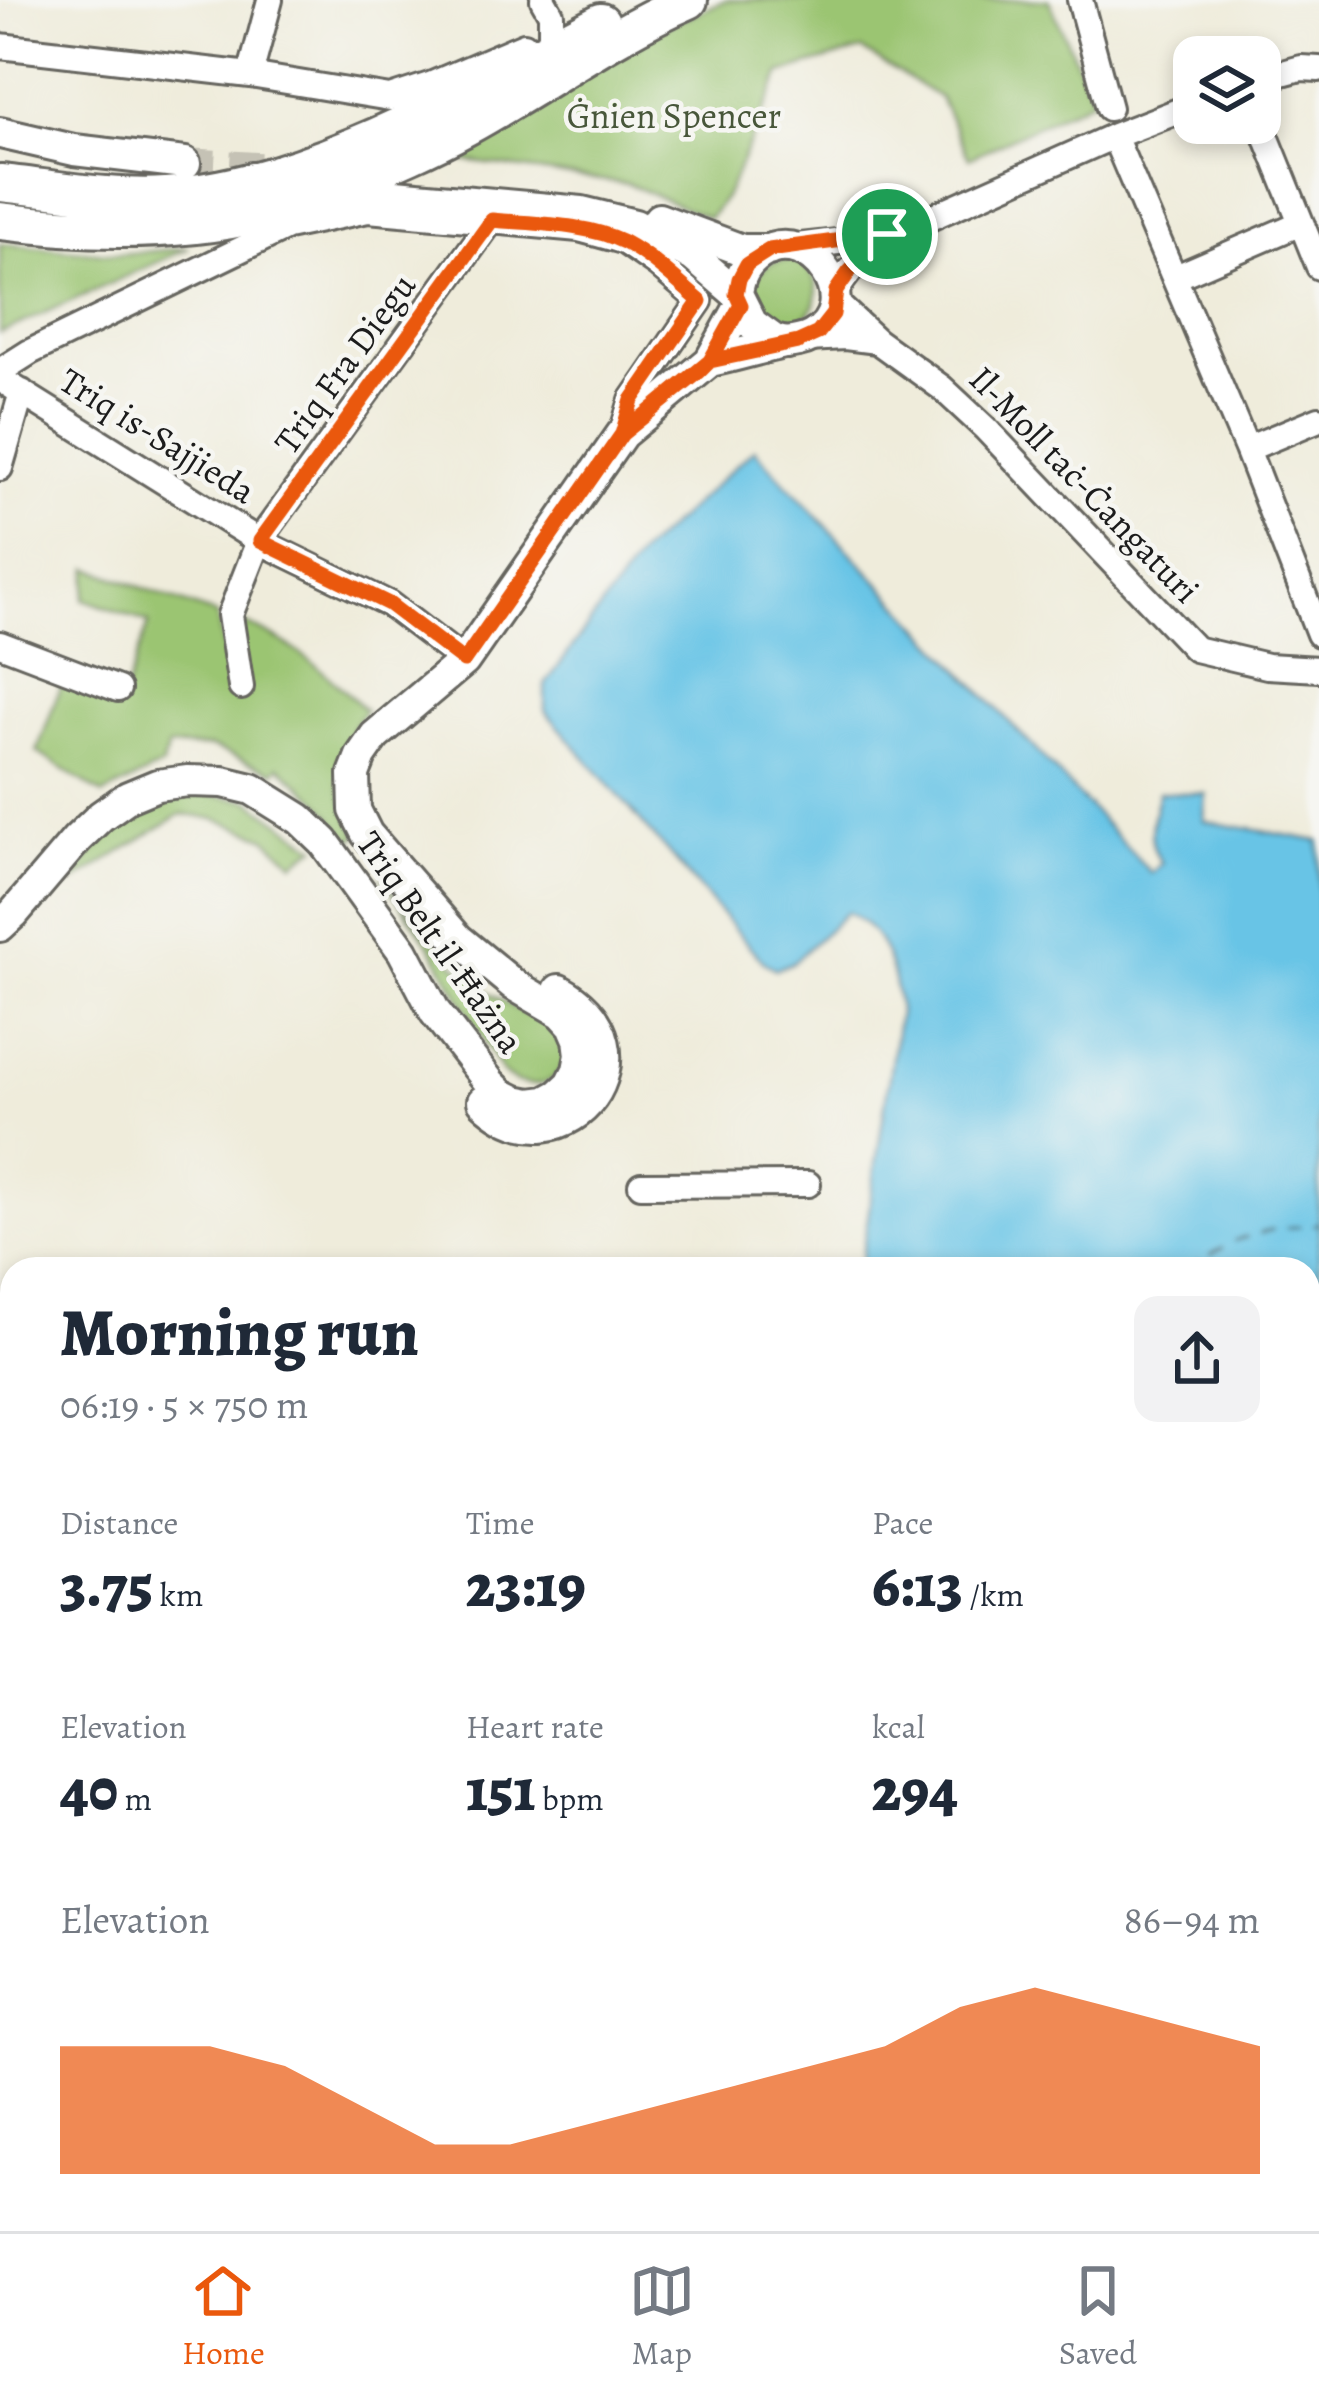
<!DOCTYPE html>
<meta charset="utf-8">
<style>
body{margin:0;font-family:Alegreya,serif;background:#f2f2f3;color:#1f2937;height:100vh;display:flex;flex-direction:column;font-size:45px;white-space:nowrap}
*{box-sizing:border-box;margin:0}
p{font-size:39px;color:#747a83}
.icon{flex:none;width:66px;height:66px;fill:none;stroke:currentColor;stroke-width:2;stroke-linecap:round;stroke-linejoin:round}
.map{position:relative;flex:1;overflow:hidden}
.side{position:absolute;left:0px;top:1257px;width:1320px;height:975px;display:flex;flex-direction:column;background:#fff;border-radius:36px 36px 0 0;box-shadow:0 6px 18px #0003}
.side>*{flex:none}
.fabs{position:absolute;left:1173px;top:36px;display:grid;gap:24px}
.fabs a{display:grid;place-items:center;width:108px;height:108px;border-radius:24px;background:#fff;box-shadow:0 6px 18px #0003;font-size:60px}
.pin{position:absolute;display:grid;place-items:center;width:102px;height:102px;color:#fff;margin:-51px;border:6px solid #fff;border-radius:50%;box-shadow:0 3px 12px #0007}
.round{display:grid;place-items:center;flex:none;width:126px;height:126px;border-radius:24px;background:#f2f2f3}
.overview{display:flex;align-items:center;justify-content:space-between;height:204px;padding:0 60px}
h1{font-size:66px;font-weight:800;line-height:90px}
.metrics{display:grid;grid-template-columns:repeat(3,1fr);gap:18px;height:204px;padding:12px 60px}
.metrics div{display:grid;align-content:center}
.metrics b{font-size:60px;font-weight:800}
.metrics small{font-size:33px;font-weight:400}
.metrics p{font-size:33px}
.chart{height:336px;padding:24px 60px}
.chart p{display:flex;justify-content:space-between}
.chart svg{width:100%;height:216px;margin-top:12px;fill:#ea580c;opacity:.7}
.menu{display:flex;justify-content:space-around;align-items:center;height:168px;border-top:3px solid #e0e1e3;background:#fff;font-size:33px;color:#747a83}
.menu a{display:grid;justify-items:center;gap:6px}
.menu .current{color:#ea580c}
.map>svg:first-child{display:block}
.green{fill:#9bc572;stroke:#5c7047;stroke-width:3}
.water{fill:#68c4e6;stroke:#427081;stroke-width:3}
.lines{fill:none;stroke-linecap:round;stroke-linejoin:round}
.ferry{stroke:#375763;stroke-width:3;stroke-dasharray:15 12;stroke-linecap:butt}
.major-tunnel{stroke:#c5c2b5;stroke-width:30;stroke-dasharray:30 15;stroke-linecap:butt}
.minor-casing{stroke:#66655f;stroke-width:30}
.major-casing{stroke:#66655f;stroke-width:36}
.highway-casing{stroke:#66655f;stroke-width:42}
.minor{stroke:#fff;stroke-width:24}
.major{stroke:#fff;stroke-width:30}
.highway{stroke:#fff;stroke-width:36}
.route-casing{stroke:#fff;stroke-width:24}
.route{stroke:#ea580c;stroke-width:15}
.labels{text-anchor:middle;stroke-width:9;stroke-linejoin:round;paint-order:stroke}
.park-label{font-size:36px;fill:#48573a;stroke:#f6f6f2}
.street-label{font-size:36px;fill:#1c1c1c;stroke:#f6f6f2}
</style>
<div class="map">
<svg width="1319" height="2231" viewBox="0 0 1319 2231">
<rect width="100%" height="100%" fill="#f6f6f2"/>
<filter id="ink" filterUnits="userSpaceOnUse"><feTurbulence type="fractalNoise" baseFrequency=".00833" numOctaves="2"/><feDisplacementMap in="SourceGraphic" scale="24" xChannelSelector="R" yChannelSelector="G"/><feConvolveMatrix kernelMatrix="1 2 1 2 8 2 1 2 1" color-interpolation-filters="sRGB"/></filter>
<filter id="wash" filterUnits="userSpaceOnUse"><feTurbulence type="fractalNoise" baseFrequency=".004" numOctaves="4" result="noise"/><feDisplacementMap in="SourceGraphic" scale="48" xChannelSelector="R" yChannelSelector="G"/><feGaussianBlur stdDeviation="2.7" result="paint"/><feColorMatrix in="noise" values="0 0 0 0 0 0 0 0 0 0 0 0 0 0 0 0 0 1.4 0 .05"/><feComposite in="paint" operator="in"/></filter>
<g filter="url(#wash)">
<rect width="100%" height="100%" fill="#efecdb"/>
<path class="green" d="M726,0h323l44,99 -124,59 -29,-60 -78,-48 -81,23 -55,123 -17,22 -81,-34 -182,-26 218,-131z
M0,244l118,10 71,-6 -189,85z
M753 292a32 32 0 1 1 64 0a32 32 0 1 1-64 0Z
M89,568l128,47 14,73 9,-66c55,20 84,49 125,88 -32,49 -34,73 -7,125l-7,6 -32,-40 -40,-35 -5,6 -63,-25h-43l-6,19 -59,29 -66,-43 26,-73 60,18 26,-74 -65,-24z
M197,793l52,7 67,47 -22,16 -29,-26 -49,-18 -35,-5 -116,73 40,-49 38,-29z
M380,876c28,32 66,85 99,109 15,11 31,21 48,29 12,5 24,5 32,16 27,37 -22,76 -57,42l-72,-127z"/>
<path class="water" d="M754,449l397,424 11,-10c-18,-22 -9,-46 -3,-71l47,2 -2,27 115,20v959l-11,10v-541h-448l39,-257c-4,-39 -14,-82 -52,-100l-55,51 -16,6 -13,-7 -218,-251v-26l95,-131z
M0,1425l12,1v296l-12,-23z
M271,2220h847l-3,11h-838z"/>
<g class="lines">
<path class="ferry" d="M1187,1269l49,-29 39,-11 44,-5
M1308,1644l11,-1"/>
</g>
</g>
<g filter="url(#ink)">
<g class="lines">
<path class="major-tunnel" d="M185,163l90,5"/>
<defs>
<path id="minor" d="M543,0l8,14v33
M1080,0l29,108
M0,46l250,29 140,23 40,-13 94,-40
M250,75l20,-75
M1260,79l41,-11 18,1
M1260,121l59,146
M1114,136l133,313 72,185
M792,247l64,-7 49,-11 209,-93 80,-31
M1176,277l125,-54
M835,291l14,-19 38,-38
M835,302l42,39 65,47 43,40 210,221 72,17 52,3
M808,339l37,-2 32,4
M0,371l30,-19 257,-125 81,-17 211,19 44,12 36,25 41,35 -68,99 -10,34
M0,379l259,162 130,63 75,57
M1247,449l72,-30
M0,468l22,-76
M0,644l118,45
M241,687l-11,-72 29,-74 233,-321
M641,1185l167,-1
M1308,1903l11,-4
M1308,1985l11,3
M0,2164l12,27
M1308,2197l11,-14
M25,2220l5,11
M1193,2220l1,11
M1283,2231l8,-11"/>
<path id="major" d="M0,133l74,17 111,13
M326,200l47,-7 209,19 53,13 58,31 44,38 15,30 22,16 13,3
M659,219l83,31h27
M710,361c25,-5 50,-13 74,-18 10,-1 19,-2 28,-7 55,-30 -1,-114 -52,-82 -15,10 -21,23 -23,40
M0,926l14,-13 63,-74 24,-23 27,-19 29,-12 31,-4 35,1 29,7 48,30 24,23 79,109 32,61 55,71 11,11 14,7 15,3 16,-2 13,-7 12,-11 7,-14 3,-15 -2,-16 -6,-14 -11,-12 -48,-28 -56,-46 -91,-105 -12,-24 -1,-36 7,-18 14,-20 89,-75 158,-227 88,-73 31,-56
M483,1101c84,80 182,-53 76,-111"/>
<path id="highway" d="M0,183c50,5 116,17 166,13 147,-10 305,-107 435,-174
M0,221c86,11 179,13 264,-8 27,-7 52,-19 77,-29 43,-18 85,-35 125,-57 75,-41 145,-93 223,-127"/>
</defs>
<use href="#minor" class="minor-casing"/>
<use href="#major" class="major-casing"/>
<use href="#highway" class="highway-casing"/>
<use href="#minor" class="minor"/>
<use href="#major" class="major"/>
<use href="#highway" class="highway"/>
</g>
</g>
<g class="lines" filter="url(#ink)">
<defs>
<path id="route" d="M887,234l-118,16 -22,14 -8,15 -3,15 5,11 -31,56 -88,73 -158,227 -75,-57 -129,-63 232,-321c42,4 94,3 132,22 28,15 52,39 76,59l-68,99 -10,34 77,-62 11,-11 88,-19 20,-9 15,-19 3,-23 13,-19 38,-38"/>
</defs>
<use href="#route" class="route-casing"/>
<use href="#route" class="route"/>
</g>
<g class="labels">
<g class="park-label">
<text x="674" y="128">Ġnien Spencer</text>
</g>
<g class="street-label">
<text transform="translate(344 363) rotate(-54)" y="13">Triq Fra Diegu</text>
<text transform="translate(158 435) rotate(32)" y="13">Triq is-Sajjieda</text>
<text transform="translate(1085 484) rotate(46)" y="13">Il-Moll taċ-Ċangaturi</text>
<text transform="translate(441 942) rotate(55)" y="13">Triq Belt il-Ħażna</text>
</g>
</g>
</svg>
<div class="fabs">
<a><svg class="icon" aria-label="layers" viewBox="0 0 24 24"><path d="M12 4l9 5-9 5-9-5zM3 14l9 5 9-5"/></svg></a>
</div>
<div class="pin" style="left:887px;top:234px;background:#1e9e55"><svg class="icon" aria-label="arrive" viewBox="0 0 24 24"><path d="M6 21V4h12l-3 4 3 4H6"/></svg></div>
<section class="side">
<div class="overview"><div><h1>Morning run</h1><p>06:19 · 5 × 750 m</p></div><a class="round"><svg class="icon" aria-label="share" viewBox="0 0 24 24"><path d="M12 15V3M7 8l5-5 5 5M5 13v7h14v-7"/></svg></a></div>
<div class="metrics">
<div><p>Distance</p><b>3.75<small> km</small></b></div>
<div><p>Time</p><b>23:19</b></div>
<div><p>Pace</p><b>6:13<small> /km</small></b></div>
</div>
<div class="metrics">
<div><p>Elevation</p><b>40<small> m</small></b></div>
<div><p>Heart rate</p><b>151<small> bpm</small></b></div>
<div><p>kcal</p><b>294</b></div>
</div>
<div class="chart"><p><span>Elevation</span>86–94 m</p>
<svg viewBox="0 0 160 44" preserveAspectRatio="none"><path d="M0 44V18L10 18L20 18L30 22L40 30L50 38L60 38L70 34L80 30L90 26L100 22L110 18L120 10L130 6L140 10L150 14L160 18V44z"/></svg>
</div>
</section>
</div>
<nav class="menu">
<a class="current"><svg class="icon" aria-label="home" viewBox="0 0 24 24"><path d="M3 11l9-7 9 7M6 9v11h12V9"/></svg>Home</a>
<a><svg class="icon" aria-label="map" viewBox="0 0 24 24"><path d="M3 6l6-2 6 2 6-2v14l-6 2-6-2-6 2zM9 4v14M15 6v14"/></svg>Map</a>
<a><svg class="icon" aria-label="saved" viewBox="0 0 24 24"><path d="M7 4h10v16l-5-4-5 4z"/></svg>Saved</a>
</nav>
